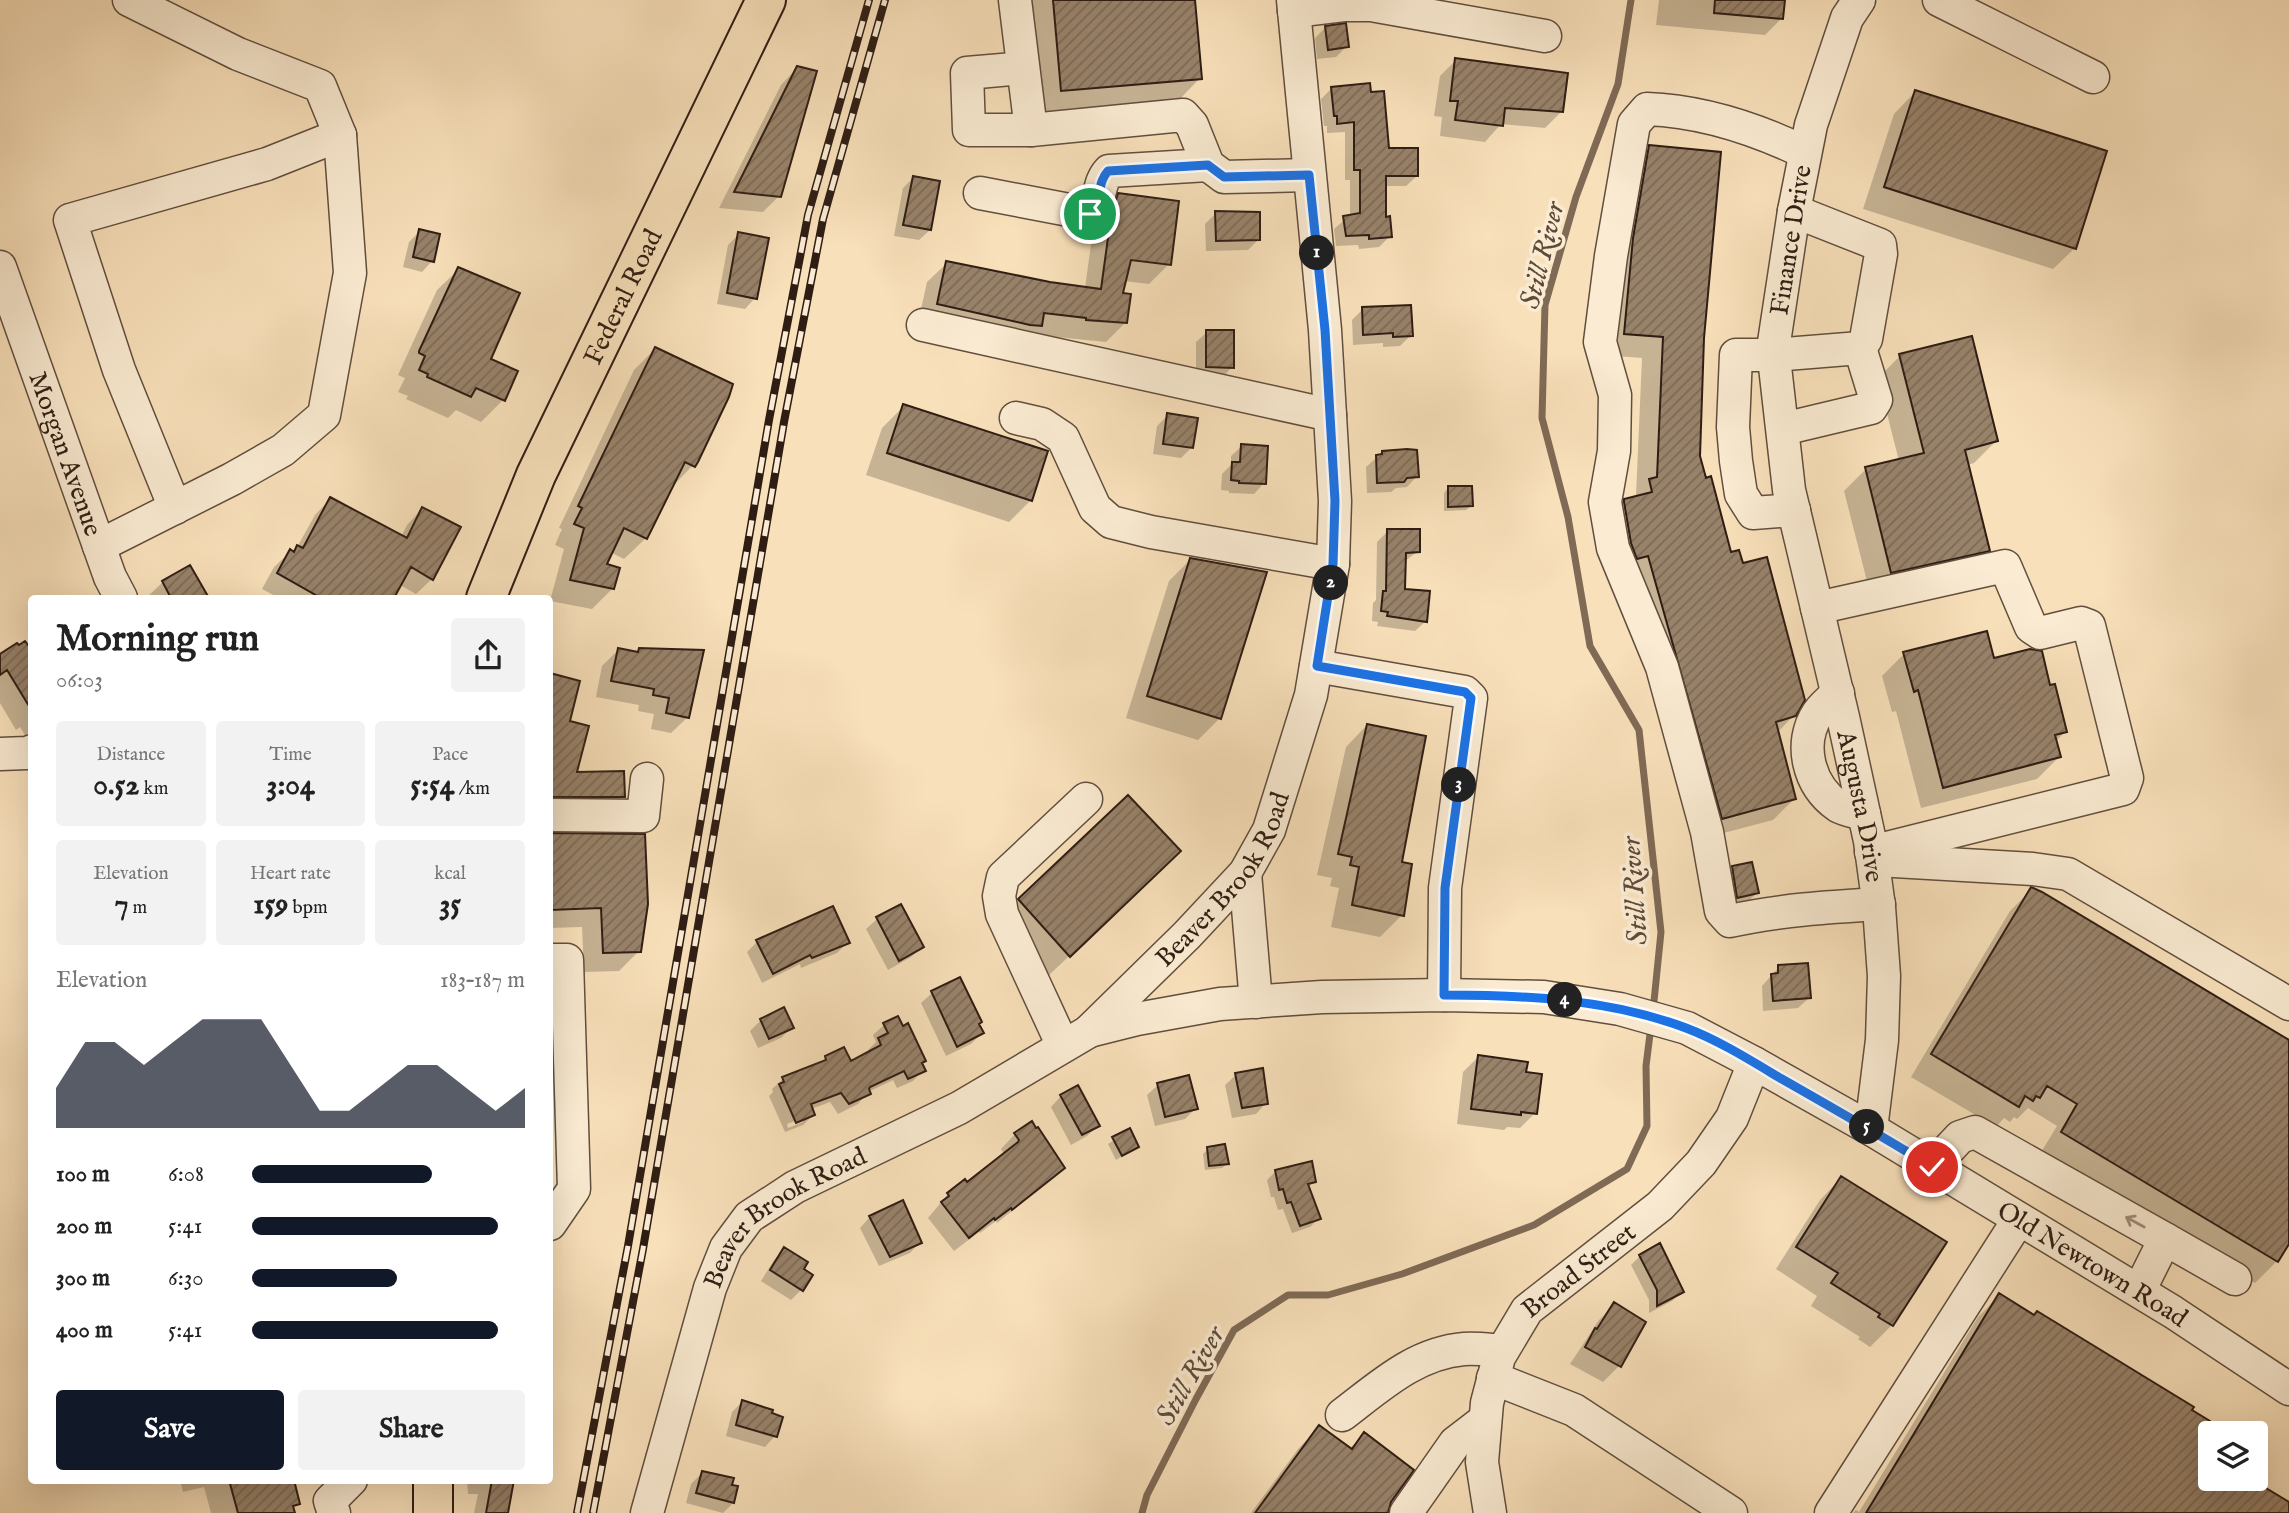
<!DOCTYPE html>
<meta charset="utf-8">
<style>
body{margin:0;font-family:"IM FELL English",serif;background:#f2f2f2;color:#222;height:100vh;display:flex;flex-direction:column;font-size:26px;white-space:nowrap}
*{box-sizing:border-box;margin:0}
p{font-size:23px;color:#767676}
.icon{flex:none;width:38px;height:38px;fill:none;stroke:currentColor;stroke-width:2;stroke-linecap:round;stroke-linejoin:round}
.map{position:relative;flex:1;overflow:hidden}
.details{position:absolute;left:28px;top:595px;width:525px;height:889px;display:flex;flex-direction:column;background:#fff;border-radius:7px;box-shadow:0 7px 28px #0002}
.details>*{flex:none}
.buttons{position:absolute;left:2198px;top:1421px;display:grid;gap:14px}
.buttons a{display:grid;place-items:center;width:70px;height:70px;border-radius:7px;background:#fff;box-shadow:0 7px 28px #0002;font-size:35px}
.pin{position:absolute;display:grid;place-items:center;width:60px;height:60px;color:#fff;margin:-30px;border:4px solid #fff;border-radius:50%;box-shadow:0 2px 7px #0007}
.km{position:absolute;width:35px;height:35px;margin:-18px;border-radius:50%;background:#222;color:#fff;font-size:19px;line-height:35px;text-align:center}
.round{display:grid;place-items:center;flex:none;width:74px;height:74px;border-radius:7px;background:#f2f2f2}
.summary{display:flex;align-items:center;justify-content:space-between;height:119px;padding:0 28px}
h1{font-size:38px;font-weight:700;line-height:52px}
.stats{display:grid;grid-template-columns:repeat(3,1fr);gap:10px;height:119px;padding:7px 28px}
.stats div{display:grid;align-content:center;border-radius:7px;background:#f2f2f2;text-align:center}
.stats b{font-size:30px;font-weight:700}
.stats small{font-size:19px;font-weight:400}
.stats p{font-size:19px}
.chart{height:196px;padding:14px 28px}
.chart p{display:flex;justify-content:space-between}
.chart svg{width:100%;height:126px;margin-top:7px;fill:#111827;opacity:.7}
.button{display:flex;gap:14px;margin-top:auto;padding:14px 28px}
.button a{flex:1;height:80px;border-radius:7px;background:#111827;color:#fff;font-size:28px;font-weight:700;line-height:80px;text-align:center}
.button a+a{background:#f2f2f2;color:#222}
ul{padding:0 28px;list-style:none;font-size:23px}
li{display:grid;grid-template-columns:112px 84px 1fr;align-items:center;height:52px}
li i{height:18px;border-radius:9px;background:#111827}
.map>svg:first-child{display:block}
.shadow{fill:#0003;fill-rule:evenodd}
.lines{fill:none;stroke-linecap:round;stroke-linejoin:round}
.stream{stroke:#7f6a56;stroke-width:7}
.building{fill:url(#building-hatch);stroke:#2f1d14;stroke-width:2}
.minor-casing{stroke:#614e3e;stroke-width:35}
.major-casing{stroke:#2f1d14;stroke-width:42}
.minor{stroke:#faebd2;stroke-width:32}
.major{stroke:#f8e0ba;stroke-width:38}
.rail-casing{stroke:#2f1d14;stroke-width:8}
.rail{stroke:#faebd2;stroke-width:5;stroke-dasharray:16;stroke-linecap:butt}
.oneway{stroke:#9f8e7c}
.route-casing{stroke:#fff;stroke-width:14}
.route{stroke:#1a73e8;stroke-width:9}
.labels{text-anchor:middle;stroke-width:7;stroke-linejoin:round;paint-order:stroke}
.street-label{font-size:26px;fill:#2f1d14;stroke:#faebd2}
.water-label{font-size:28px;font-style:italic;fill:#5e4a3a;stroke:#faebd2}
</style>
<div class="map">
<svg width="2289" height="1513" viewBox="0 0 2289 1513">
<defs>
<pattern id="building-hatch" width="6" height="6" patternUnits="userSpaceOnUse" patternTransform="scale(1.75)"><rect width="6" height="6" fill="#98826a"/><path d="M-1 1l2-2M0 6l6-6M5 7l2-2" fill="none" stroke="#7c6a56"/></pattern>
</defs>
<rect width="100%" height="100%" fill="#f8e0ba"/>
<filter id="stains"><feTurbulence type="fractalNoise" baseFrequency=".00286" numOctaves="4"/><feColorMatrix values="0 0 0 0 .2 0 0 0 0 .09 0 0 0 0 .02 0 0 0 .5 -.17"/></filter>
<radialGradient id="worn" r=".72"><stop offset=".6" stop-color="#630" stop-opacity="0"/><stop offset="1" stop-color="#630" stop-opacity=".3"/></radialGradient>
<path class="shadow" d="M1030,0h163l7,78 -21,22 -140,12z
M1659,0h124l-1,18 -17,17 -109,-10z
M1326,27l21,19 -11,11 -19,2 -2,-21z
M1456,60l106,51 -17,17 -44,-4 -16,18 -45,-6 2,-19 -8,-1 6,-40z
M797,68l-18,128 -16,16 -44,-4 62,-123z
M1332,88l55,62 30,26 -11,10h-22v33l6,17 -11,11 -20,2 -1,-4 -22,1 -2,-17 16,-14v-35h-5v-48l-18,1v-7h-3l-3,-27z
M1915,92l160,156 -22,21 -190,-60 31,-95z
M1650,147l52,191 -4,118 32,98 64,161 -17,18 17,66 -21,21 -72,19 -98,-316 22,-22 11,-6 6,-137 -39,-3 25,-186z
M913,178l17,52 -11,10 -25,-4 9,-48z
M1119,195l50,69 -20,20 -25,-3 -3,13 5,28 -20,20 -188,-19 9,-41 20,-19 103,21 35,4 7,-51 7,-22z
M1216,213l43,26 -11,11 -42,1 -1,-27z
M420,231l12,30 -10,11 -19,-5 6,-25z
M739,234l16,64 -10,11 -28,-5 11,-59z
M459,269l44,131 -22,22 -25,-12 -8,8 -42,-19 2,-3 -10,-4 7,-14 -7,-3 39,-85z
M1363,309l48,26 -11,11 -17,1v-4l-30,2 -1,-25z
M1207,332l25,35 -10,11 -26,-1v-35z
M655,349l38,116 -21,22 -26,51 -22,21 -14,-7 -6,13 9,23 -21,21 -42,-8 14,-52 -9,-4 7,-16 -3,-1 75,-158z
M1900,356l96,85 -22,22 -7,2 21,85 -22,22 -96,21 -26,-102 22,-22 33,-8 -21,-83z
M904,406l127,94 -22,22 -143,-47 16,-47z
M1168,415l23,33 -10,10 -28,-4 4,-28z
M1242,446l22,37 -10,11 -25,-1v-2l-8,-1 1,-16 9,-9v-9z
M1383,452l34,24 -10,11 -11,1 -5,4 -24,1 -1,-26z
M1448,488l23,18 -5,4 -22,1v-18z
M330,499l71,38 6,-12 15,-16 10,70 -16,15 -16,-9 -8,13h-113l-17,-9 12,-22 16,-15 2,1 4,-4 19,-34z
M1388,531l30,20 -14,11 -1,29 23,30 -11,10 -38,-5 1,-4 -6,-1 1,-18 3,-3 1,-58z
M1191,559l29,159 -22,22 -72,-22 43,-137z
M190,567l17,31h-61l17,-16z
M618,650l18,4 3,-4 49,67 -17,16 -20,-4 3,-15 -16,-3 1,-6 -43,-8 6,-31z
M32,653v78l-7,4 -5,-8 -4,3 -16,-27v-47z
M1904,654l88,7 57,26 16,45 -10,10 4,15 -22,22 -116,29 -25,-97 -4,1 -10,-36z
M550,675l28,7 -11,40 8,52 48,23 -19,19h-54z
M1367,725l33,138 2,52 -22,22 -49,-10 8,-39 -9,-2 2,-8 -15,-3 29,-128z
M550,835l94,1 -5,115 -20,20 -35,1 -2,-45 -32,1z
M1733,868l24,25 -11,10 -19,5 -5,-30z
M1157,873l-110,104 -49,-55 21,-22z
M2032,889l257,153v199l-12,20 -22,22 -215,-129 17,-28 -29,-18 -11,11 -3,-2 -4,5 -6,-4 -8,9 -85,-50 99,-166z
M877,919l45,28 -11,10 -23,13 -22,-41z
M757,942h91l-11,11 -36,15 -1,-4 -38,19 -15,-31z
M1779,967l30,31 -11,10 -35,3 -1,-25z
M932,993l45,31 5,9 -11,11 -25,12 -25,-53z
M784,1010l8,17 -11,11 -23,10 -8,-17 11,-11z
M897,1018l26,52 -10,11 -16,7 -4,-8 -25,12 -10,12 -20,10 -8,-12 -19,7 2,6 -10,10 -18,7 -16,-36 4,-4 -1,-3 11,-10 36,-14 7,-7 24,6 20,-11 -2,-3 8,-8 -3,-7 11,-10zM803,1118v4l-15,6 -1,-4z
M1478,1057l57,56 -15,15 -13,-1 -3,3 -47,-6 6,-52z
M1236,1075l30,28 -10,11 -24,4 -7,-33z
M1158,1085l38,23 -11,11 -30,7 -8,-31z
M1061,1096l37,30 -11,10 -16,9 -20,-38z
M1129,1131l8,16 -21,13 -8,-16z
M1015,1134l48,34 -15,14 -51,41 -1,-2 -16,12 -1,-1 -25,19 -26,-33 20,-24 18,-10 39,-29 -4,-6z
M1208,1149l19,15 -5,4 -17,2 -2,-16z
M1276,1171l38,10 -6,7 11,30 -9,9 -18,6 -9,-24 -5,1 -4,-13h-3l-4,-17z
M1841,1178l51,147 -22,22 -12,-8 2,-2 -49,-31 6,-10 -41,-27 44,-69z
M870,1217l50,25 -10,11 -31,13 -19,-38z
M1659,1246l22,46 -9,9 -23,12v-13l-18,-35 9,-9z
M785,1249l16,20v21l-10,10 -30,-19 13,-21z
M2000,1295l224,137 -14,1v46h38l41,25v9h-436l3,-3 3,2 119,-195z
M1615,1304l29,19 -25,43 -16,16 -33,-18 29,-44z
M742,1402l33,34 -10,11 -39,-11 6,-24z
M1319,1427l30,22 15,-14 25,67 -3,11h-135l47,-64z
M702,1473l28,13 4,16 -11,11 -37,-10 5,-19z
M180,1480h120l-6,7 4,16 -6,6 1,4h-82l-7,-26 -21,5z
M467,1480h45l-6,33h-32l4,-19h-10z"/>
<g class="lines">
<path class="stream" d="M1631,0l-13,84 -42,113 -31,108 -3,113 26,99 22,129 49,84 22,202 -8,79
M1142,1513l5,-18 49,-96 38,-69 54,-35h40l74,-21 132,-49 93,-56 20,-43 -1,-60 5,-40"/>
</g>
<path class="building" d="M1053,0h142l7,79 -141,12z
M1715,0h70l-2,19 -69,-6z
M1346,23l3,24 -21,3 -3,-24z
M1455,58l113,15 -5,39 -58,-4 -2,18 -48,-6 3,-19h-8z
M797,66l20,5 -36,126 -47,-5z
M1370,83l1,9 13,-1 5,57h29v28h-32v41l4,-1 2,21 -23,2v-4l-23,1 -3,-20 17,-3v-43h-6v-48l-17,2v-8h-3l-3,-29z
M1915,90l192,61 -31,98 -192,-62z
M1649,145l72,7 -17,186 -4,118 6,22 5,-2 20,76 8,-2 4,13 24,-6 38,143 -9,16 -20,6 20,77 -74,20 -74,-263 -11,3 -6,-16 -7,-41v-3l28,-7 -3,-13 8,-2 6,-140 -39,-3 9,-96z
M913,176l27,5 -9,49 -28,-5z
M1118,193l61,8 -8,64 -40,-5 -8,33 8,1 -4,29 -41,-3v-2l-42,-5 -2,13 -12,-1 -93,-21 9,-43 104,21 51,7 10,-73z
M1215,211l45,1v28l-44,1z
M419,229l21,5 -6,28 -21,-5z
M738,232l31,6 -12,61 -30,-6z
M458,267l62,26 -29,66 27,12 -13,30 -29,-13 -5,9 -44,-20 1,-3 -9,-4 6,-14 -6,-3v-2z
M1411,305l2,31 -20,1v-4l-30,2 -1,-28z
M1206,330h28v38l-28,-1z
M1972,336l26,105 -33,9 25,101 -99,22 -26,-106 59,-14 -25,-99z
M655,347l78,37 -4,13 -31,65 -3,5 -10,-5 -38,77 -23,-11 -17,36 13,4 -6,21 -44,-9 14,-52 -10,-4 8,-16 -4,-2z
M903,404l145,47 -16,50 -145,-48z
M1167,413l31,5 -5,30 -30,-4z
M1241,444l27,2 -2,38 -27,-1v-2l-8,-1 1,-18h8z
M1407,449l10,1 2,27 -12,1 -3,4 -27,1 -1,-28 6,-1v-3z
M1448,486h24l1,20 -25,1z
M330,497l77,41 15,-31 39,20 -28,53 -22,-13 -17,31h-73l-44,-25 13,-24 4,3 3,-7 6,3z
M1387,529h33v23l-14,1 -1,36 25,2 -3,31 -40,-6 1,-4 -7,-1 2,-20h3z
M1190,558l77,14 -46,147 -74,-23z
M190,565l19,33h-38l-9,-17z
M1987,631l7,27 36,-9 12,2 8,34 5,-1 12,48 -12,3 6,22 -118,31 -25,-98 -4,2 -11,-40z
M25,641l7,9v61l-25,-41 -7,5v-21l17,-11 2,2z
M618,648l20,4 1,-4 65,2 -15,68 -23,-5 3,-15 -16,-3 1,-6 -43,-8z
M550,673l30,8 -10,40 19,5 -12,46 47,-1 1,26h-75z
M1367,724l59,12 -24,126 10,2 -8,52 -52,-11 7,-38 -9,-2 2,-8 -14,-3z
M1128,795l53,56 -111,106 -52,-58z
M550,833l95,1 3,70 -7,48 -38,1 -2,-45 -51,2z
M1752,862l7,31 -22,5 -5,-32z
M2031,887l11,5 247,148v204l-11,18 -217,-130 16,-28 -30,-18 -7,12 -4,-2 -3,5 -8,-5 -6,11 -88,-53z
M901,904l23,43 -25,14 -23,-44z
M833,906l17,37 -38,15 -2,-3 -37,19 -17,-34z
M1808,963l3,35 -38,3 -2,-27 7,-1v-8z
M960,977l22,45 -3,2 5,9 -27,14 -26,-56z
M784,1007l10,21 -25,11 -9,-20z
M898,1016l5,10 5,-3 18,38 -4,2 4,8 -18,8 -4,-8 -34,16 -1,2 2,5 -22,10 -8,-11 -30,11 4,11 -19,8 -17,-39 5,-2 -2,-5 44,-17 -1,-4 19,-9 7,14 30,-16 -3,-7 10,-5 -5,-10z
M1478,1055l50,7 -2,10 16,2 -5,40 -16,-2v3l-50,-6z
M1263,1068l5,36 -26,4 -7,-35z
M1189,1075l9,34 -33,8 -8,-34z
M1078,1085l22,41 -18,9 -22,-40z
M1032,1121l4,7 2,-1 27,41 -53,42 -1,-2 -16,12 -1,-2 -25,20 -28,-36 8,-6 -2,-3 18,-14 2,3 51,-40 1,-2 -5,-7z
M1130,1128l9,19 -17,9 -10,-19z
M1225,1144l4,20 -20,2 -2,-19z
M1312,1161l4,21 -8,2 13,35 -21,7 -9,-24 -4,1 -4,-14 -4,1 -4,-20z
M1841,1176l106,66 -54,84 -15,-9 2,-3 -49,-31 7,-10 -42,-26z
M903,1200l19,43 -32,14 -21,-41z
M1660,1243l24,49 -27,14v-16l-18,-35z
M784,1247l24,15 -4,7 9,6 -10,16 -33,-21z
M1999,1293l35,22 3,-4 157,96 -2,3 18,11v58h41l38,23v11h-423z
M1614,1302l32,20 -25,45 -36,-20 10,-19 2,1z
M742,1400l31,10 -1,3 11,4 -6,20 -41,-12z
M1319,1425l33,24 12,-17 50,38 -23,32 -3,11h-133z
M702,1471l32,7 -2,7 6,1 -4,17 -38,-10z
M229,1480h65l6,24 -7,2 2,7h-57z
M492,1480h22l-6,33h-22z"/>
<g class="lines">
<defs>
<g id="minor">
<path d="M1015,0l16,130 152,-15 9,10 16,40 16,12 85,-2"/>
<path id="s1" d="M1859,0l-12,18 -36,107 -17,86 -21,138 16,141 54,227 27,124 9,66 5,69 -2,64 -11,89"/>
<path d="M1939,0l154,77"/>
<path d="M1294,11l50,-6h27l174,31"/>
<path d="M1023,68l-56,5 2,57h62"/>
<path d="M1804,152c-48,-23 -102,-41 -157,-43l-13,15 -23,132 -11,86 15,53 -1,56 -9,51 8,46 49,119 45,165 14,79 9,10c49,-11 99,-14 149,-17"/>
<path d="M980,193l110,21c12,-13 7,-30 19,-43l99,-6"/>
<path id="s2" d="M0,267l110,310 11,21"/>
<path d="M923,325l407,90"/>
<path d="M1016,418l26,6 21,14 32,70 16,14 40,10 182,32"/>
<path d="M1783,429l88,-21 5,-8 -16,-52"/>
<path d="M175,508l-56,-138 -49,-150 197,-56 73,-29"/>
<path d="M1794,510l-41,3 -12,-19 -5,-33 -3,-34 3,-72h38l86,-7 6,-9 15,-85 -1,-9 -86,-34"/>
<path d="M99,546l133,-67 51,-29 41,-35 26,-142 -10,-138 -20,-49 -82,-32 -109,-54"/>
<path d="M1817,608l188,-42 26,61 9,6 41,-10 8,3 38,152 -4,11 -252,63"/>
<path d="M1316,666l149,26 6,6 -26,190 -1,107"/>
<path d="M1838,693c-7,6 -15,13 -20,20 -20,30 -10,72 20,93 7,4 18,6 26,8"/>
<path d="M0,754l27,-1 5,-2"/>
<path d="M550,815l93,1 4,-37"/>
<path d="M1877,860l156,9 35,5 221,130"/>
<path d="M1245,873l11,129"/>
<path d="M550,960h17l7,229 -24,35"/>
<path id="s3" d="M1089,1031l48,-12 83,-15 102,-7 122,-2 100,2 76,12 67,19 67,35 117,66 302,183 116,77"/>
<path d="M1063,1046l-61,-132 -3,-18 4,-19 83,-78"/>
<path d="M1932,1167l28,-30 15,-5 190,107 -26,52"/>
<path d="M2165,1239l70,40"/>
<path d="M1493,1378l81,32 157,103"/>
<path d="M1342,1415c37,-28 73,-62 122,-66 13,-1 26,1 38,2"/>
<path d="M334,1513l-4,-12 21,-21"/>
<path id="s4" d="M647,1513l63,-225 16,-40 23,-31 46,-30 164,-79 129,-76 99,-97 58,-62 24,-43 42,-135 22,-131 2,-63 -10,-171 -32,-330"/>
<path d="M1406,1513l49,-70 30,-23"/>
<path id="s5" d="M1490,1513l-8,-51 5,-59 12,-46 28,-47 133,-104 41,-43 31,-45 22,-55"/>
<path d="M1831,1513l188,-294"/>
</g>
<g id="major">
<path id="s6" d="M486,598l50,-123 230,-475"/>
<path d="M433,1480v33"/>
</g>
</defs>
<use href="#minor" class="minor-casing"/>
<use href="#major" class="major-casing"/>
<use href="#minor" class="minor"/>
<use href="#major" class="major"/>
<defs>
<path id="rail" d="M577,1513l51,-267 141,-826 39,-205 61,-215
M593,1513l50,-264 141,-827 39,-203 62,-219"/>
</defs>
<use href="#rail" class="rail-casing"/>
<use href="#rail" class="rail"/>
</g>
<defs><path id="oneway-shaft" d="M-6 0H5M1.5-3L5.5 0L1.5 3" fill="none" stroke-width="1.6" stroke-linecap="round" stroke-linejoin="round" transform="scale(1.75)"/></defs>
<use class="oneway" href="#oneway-shaft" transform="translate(2135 1222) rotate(-151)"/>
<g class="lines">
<defs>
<path id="route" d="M1090,214c13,-13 6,-30 18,-43l100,-6 16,12 85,-2 16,155 10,171 -2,63 -16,102 148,26 6,6 -26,190 -1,107c81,0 165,4 242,33 32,12 64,32 94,50 51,29 102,58 152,89"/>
</defs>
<use href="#route" class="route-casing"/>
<use href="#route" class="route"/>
</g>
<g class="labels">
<g class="street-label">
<text transform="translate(1790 240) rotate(-81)" y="9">Finance Drive</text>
<text dy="9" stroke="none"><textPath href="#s6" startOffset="331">Federal Road</textPath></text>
<text dy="9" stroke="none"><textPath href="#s2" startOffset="198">Morgan Avenue</textPath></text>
<text dy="9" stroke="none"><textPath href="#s1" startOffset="828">Augusta Drive</textPath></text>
<text dy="9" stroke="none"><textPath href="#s4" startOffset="908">Beaver Brook Road</textPath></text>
<text dy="9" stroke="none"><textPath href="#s4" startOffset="341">Beaver Brook Road</textPath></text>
<text dy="9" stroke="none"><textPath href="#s3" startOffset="1074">Old Newtown Road</textPath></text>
<text dy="9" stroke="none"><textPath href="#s5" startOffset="278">Broad Street</textPath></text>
</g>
<g class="water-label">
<text transform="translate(1541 255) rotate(-76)" y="10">Still River</text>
<text transform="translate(1633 891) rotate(-94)" y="10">Still River</text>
<text transform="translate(1189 1375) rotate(-60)" y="10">Still River</text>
</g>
</g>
<rect width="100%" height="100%" filter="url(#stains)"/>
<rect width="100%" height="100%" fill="url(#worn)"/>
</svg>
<div class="buttons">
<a><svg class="icon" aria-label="layers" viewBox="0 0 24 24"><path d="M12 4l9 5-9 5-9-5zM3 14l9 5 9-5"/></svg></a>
</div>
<div class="pin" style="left:1090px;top:214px;background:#1e9e55"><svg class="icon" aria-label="arrive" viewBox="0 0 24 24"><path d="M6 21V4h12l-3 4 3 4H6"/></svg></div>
<div class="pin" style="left:1932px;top:1167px;background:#d93025"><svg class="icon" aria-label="check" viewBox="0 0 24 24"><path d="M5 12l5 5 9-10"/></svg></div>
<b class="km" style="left:1317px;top:253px">1</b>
<b class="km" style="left:1331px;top:583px">2</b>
<b class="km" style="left:1459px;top:785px">3</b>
<b class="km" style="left:1565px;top:1000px">4</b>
<b class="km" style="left:1867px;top:1127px">5</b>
<section class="details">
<div class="summary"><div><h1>Morning run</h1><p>06:03</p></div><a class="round"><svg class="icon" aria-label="share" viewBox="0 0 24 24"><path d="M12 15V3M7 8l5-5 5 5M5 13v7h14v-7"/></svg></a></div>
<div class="stats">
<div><p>Distance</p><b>0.52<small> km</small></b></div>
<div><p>Time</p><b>3:04</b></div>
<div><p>Pace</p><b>5:54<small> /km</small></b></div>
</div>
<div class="stats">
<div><p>Elevation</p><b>7<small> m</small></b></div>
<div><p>Heart rate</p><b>159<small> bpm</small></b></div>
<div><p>kcal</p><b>35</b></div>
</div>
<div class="chart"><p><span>Elevation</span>183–187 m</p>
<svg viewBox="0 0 160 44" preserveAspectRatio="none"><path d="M0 44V30L10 14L20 14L30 22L40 14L50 6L60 6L70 6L80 22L90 38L100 38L110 30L120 22L130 22L140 30L150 38L160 30V44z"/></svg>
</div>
<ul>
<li><b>100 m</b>6:08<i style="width:66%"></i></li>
<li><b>200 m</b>5:41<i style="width:90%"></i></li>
<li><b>300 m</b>6:30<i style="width:53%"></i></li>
<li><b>400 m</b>5:41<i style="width:90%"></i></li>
</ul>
<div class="button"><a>Save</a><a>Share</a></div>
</section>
</div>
